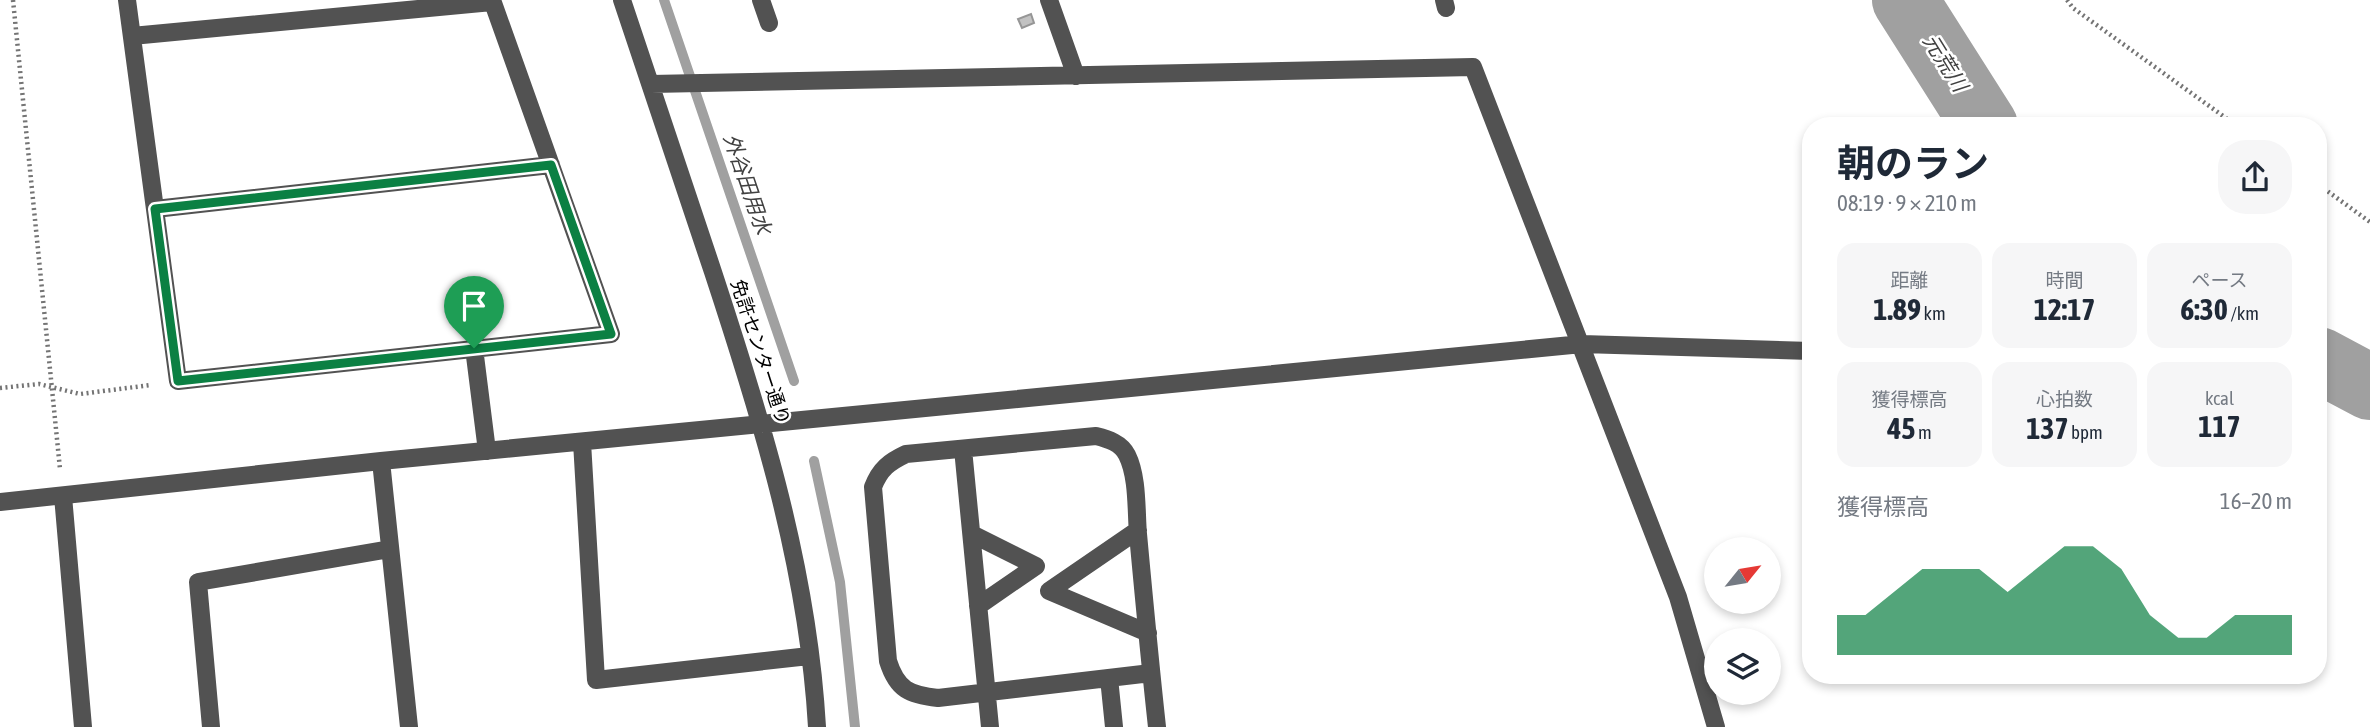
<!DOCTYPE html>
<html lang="ja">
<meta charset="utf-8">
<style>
body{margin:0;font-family:"Asap Condensed","Noto Sans JP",sans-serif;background:#f6f6f7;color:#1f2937;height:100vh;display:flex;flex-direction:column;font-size:26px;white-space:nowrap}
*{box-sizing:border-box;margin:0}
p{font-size:23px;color:#747a83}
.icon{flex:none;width:38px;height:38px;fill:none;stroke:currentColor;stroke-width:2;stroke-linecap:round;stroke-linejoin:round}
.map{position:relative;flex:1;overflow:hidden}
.details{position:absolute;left:1802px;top:117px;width:525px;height:567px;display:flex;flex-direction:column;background:#fff;border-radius:28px;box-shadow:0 4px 10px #0003}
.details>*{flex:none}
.needle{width:46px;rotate:60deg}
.fabs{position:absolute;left:1704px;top:537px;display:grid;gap:14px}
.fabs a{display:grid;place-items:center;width:77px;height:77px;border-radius:50%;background:#fff;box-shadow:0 4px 10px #0003;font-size:35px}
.pin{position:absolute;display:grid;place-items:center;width:60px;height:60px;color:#fff;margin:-72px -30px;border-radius:50% 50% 50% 0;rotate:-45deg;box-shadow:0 0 7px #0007}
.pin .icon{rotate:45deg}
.round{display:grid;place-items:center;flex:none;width:74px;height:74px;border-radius:28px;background:#f6f6f7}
.summary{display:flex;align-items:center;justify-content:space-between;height:119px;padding:0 35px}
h1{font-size:38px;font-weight:700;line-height:52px}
.stats{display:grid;grid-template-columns:repeat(3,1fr);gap:10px;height:119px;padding:7px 35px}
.stats div{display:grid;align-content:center;border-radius:18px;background:#f6f6f7;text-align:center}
.stats b{font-size:30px;font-weight:700}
.stats small{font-size:19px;font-weight:400}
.stats p{font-size:19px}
.chart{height:196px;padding:14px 35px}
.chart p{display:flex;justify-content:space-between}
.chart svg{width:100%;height:126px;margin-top:7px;fill:#0b8043;opacity:.7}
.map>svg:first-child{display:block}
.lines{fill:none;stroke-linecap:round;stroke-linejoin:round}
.stream{stroke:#a0a0a0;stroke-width:10}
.river{stroke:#a0a0a0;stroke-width:66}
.building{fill:#c2c2c2;stroke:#969696;stroke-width:2}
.path{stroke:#747474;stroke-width:4.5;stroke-dasharray:2 3.5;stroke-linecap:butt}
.minor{stroke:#525252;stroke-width:18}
.route-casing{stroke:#fff;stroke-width:14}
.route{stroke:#0b8043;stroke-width:9}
.labels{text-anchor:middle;stroke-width:5;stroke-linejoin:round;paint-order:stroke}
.street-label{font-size:19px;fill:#000;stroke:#fff}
.water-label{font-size:21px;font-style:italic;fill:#414141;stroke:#fff}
</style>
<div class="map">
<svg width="2370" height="727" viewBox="0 0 2370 727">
<rect width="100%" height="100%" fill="#fff"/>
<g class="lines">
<path class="stream" d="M664,0l130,381
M814,461l26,121 15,145"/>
<path class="river" d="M1905,0l80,126
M2319,360l51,27"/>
</g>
<path class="building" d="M1031,14l3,9 -12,5 -4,-9z"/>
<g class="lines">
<path class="path" d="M13,0l47,469
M2067,0l6,8 164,118
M2319,185l51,37
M0,388l39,-4 41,10 71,-9"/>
<path class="minor" d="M127,0l51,381 433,-47 -119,-334
M622,0c31,91 61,182 91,272 49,149 95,297 104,455
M761,0l8,23
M1049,0l27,76
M1444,0l2,8
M132,36l360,-34
M651,84l822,-17 205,530 38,130
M155,209l396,-44
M474,348l13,103
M582,442l14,238 213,-24
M963,449l27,278
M381,461l28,266
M63,496l20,231
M0,502l381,-41 1201,-117 229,7
M1138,530l-89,61 99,42
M972,534l64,32 -58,40
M1151,673l-213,25c-28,-3 -41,-8 -50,-37l-15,-174c7,-18 16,-25 33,-33l190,-18c12,3 25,7 31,19 11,22 9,55 11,79 6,65 12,129 19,193
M1109,678l5,49
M211,727l-13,-145 192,-33"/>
</g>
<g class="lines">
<defs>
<path id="route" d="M551,165l60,169 -433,47 -23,-172z"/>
</defs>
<use href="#route" class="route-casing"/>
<use href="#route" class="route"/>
</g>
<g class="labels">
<g class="street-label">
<text transform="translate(761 352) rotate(72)" y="7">免許センター通り</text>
</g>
<g class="water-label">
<text transform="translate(1945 63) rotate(58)" y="7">元荒川</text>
<text transform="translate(747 184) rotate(71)" y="7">外谷田用水</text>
</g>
</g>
</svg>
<div class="fabs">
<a><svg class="needle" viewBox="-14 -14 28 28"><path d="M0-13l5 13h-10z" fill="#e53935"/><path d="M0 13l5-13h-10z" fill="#747a83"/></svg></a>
<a><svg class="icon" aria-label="layers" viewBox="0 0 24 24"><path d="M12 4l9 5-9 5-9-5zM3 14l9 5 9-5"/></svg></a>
</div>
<div class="pin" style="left:474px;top:348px;background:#1e9e55"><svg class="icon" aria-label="arrive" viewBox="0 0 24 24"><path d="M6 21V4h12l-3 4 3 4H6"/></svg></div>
<section class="details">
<div class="summary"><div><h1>朝のラン</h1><p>08:19 · 9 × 210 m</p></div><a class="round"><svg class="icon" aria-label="share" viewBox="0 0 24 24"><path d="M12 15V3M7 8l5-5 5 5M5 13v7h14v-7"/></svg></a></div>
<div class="stats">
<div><p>距離</p><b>1.89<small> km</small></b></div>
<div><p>時間</p><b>12:17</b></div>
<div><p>ペース</p><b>6:30<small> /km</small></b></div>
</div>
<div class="stats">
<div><p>獲得標高</p><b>45<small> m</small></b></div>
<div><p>心拍数</p><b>137<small> bpm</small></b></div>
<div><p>kcal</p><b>117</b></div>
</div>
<div class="chart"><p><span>獲得標高</span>16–20 m</p>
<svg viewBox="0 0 160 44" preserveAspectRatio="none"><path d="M0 44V30L10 30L20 22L30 14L40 14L50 14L60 22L70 14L80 6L90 6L100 14L110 30L120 38L130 38L140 30L150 30L160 30V44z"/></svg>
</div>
</section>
</div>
